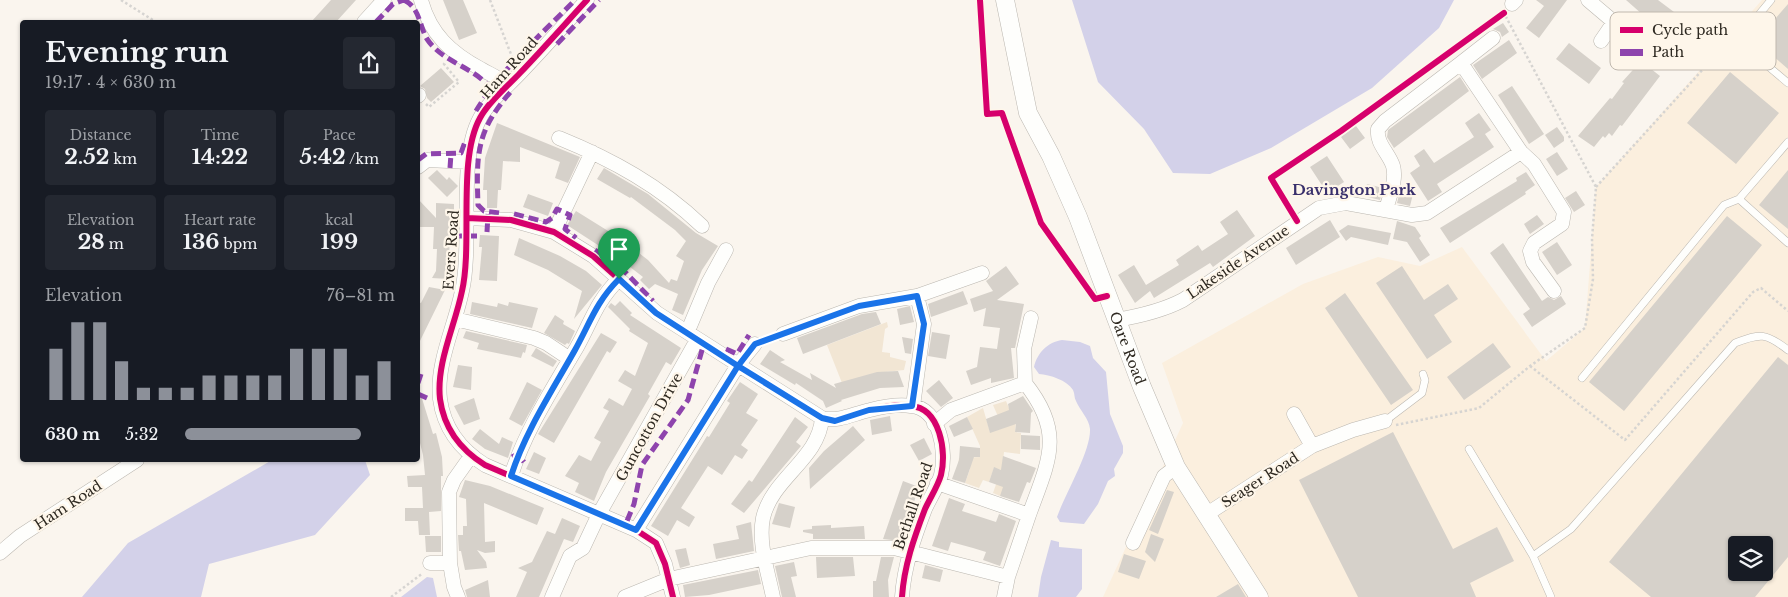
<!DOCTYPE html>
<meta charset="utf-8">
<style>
body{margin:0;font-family:"Libre Baskerville",serif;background:#242831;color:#f1f3f6;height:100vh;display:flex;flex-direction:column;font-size:19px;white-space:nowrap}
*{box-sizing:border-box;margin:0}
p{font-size:16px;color:#9ea1a6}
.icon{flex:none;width:28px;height:28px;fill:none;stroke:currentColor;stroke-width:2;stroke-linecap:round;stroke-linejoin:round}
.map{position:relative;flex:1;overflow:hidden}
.side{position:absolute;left:20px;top:20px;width:400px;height:442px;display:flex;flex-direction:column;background:#171b24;border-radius:5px;box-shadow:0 1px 4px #0004}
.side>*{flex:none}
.tools{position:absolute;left:1728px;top:536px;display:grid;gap:10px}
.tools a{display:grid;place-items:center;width:45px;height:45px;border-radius:5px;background:#171b24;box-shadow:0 1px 4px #0004;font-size:25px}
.pin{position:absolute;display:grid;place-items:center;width:42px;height:42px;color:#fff;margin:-51px -21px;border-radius:50% 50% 50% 0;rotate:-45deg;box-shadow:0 0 5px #0007}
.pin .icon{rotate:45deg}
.round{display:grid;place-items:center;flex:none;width:52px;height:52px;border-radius:5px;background:#242831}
.overview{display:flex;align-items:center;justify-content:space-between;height:85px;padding:0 25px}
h1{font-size:28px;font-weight:800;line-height:38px}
.figures{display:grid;grid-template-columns:repeat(3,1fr);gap:8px;height:85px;padding:5px 25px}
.figures div{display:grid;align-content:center;border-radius:5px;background:#242831;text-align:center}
.figures b{font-size:21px;font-weight:800}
.figures small{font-size:14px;font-weight:400}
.figures p{font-size:14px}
.chart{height:140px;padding:10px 25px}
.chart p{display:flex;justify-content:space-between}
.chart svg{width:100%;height:90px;margin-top:5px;stroke:#8c9099;stroke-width:6}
ul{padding:0 25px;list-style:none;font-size:16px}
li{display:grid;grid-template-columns:80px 60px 1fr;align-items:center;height:38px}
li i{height:12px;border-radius:6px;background:#8c9099}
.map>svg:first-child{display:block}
.built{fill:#fbefde;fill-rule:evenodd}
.green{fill:#f2e6d4}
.water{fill:#d3d1e9}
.building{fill:#d6d1ca;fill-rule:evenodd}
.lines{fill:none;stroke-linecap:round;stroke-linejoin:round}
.service-casing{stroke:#bbb7b0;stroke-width:8}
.minor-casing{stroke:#bbb7b0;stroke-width:15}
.tertiary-casing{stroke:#bbb7b0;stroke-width:19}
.path{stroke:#d6d4d1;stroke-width:2.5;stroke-dasharray:2.5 2.5;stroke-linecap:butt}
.service{stroke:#fefefc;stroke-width:7}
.minor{stroke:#fefefc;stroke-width:14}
.tertiary{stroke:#fefefc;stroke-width:18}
.quiet{stroke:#8e44ad;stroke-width:5;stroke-dasharray:10 5;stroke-linecap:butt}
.cycleway-casing{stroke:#fef6ea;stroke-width:9}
.cycleway{stroke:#d6006c;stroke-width:6}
.route-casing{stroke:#fff;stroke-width:10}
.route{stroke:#1a73e8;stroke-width:6}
.labels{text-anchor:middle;stroke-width:4.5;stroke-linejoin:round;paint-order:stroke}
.street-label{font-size:14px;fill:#2e2921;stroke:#fef6ea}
.neighbourhood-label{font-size:15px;font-weight:bold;fill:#39306c;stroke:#fef6ea}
.key{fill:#fef6ea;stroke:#c0b8ae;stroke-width:1}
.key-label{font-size:14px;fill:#2e2921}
</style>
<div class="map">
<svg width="1788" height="597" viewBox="0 0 1788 597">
<rect width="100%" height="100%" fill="#faf5ee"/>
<path class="built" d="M1762,0h26v597h-685l80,-174 -21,-60 141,-79 75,-27 42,9 42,-19 84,114 39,-33 11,-141zM1736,545h28v27h-28z"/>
<path class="green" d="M887,322l1,5 -3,2 -3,23 8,1v4l16,4 -2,9 -29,3 -33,10 -15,-38z
M1006,401l5,12 6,-3 -2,22 6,1 -1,21 -16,-2 -1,9 18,1 -6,15 -15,19 -7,-3 8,-23 -7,-2 -5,14 -6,-2 -4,8 -14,-5 5,-14 -12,-4 1,-7 21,-1v-11l-13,-29 16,-9 7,24 13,-4 -10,-23z"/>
<path class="water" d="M1072,0h382l-15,28 -67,60 -101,60 -61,26 -37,-1 -29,-44 -46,-47z
M1062,340l18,2 10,4 3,12 13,14 4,42 13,32v7l-9,16 1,7 -7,5 -10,23 -14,20 -24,-2 -3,-5c8,-23 34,-66 33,-88 -1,-11 -10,-18 -14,-28 -2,-3 -1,-7 -3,-11 -6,-10 -23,-15 -34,-16l-5,-7c3,-14 14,-25 28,-27z
M272,460h93l5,15 -55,60 -106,29 -8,33h-119l46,-54z
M1051,540l8,2v5l23,2v40l-6,8h-38l3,-20z
M427,577l6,1 4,19h-36z"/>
<path class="building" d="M331,0h25l-20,22h-25z
M443,0h20l14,33 -18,7z
M1536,0h31l-28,38 -13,-10 18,-22z
M1626,0h32l24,18 -15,18z
M1788,4v65l-32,-28z
M1503,23l6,9 -7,5 -2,-5 -7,-3z
M1509,40l8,13 -35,26 -9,-14z
M1569,43l32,25 -12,16 -33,-25z
M1641,61l19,15 -38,50 -2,-1 -8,11 -3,-3 -4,5 -2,-2 -9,11 -16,-11 32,-38 2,1 12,-16 -2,-1z
M441,68l13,14 -23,20 -4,-4 -2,-9 -5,-3z
M1730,72l49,41 -43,51 -49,-41z
M1460,77l9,14 -75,57 -7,-11 1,-7z
M1512,86l32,48 -15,10 -31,-49z
M1479,113l12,17 -6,4 9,13 -57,37 5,8 -14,9 -18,-28 10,-7 -6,-10 10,-7 10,14 40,-26 -9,-14z
M497,123l83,34 -12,26 -13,-5 5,-16 -40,-15v15l-17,-1 -2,29h-3l-1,18h-10v-18h-4l2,-32z
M1356,126l9,12 -15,11 -9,-12z
M1557,127l7,10v4l-10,7 -9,-13z
M1557,152l11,17 -11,7 -11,-17z
M1327,156l17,26 -17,11 -17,-26z
M604,168l44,26 48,39 22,13 -16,24 -19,45 -11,-5 6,-16 -23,-10 -6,5 -9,-9 3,-3 -22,-17 -54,-35 9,-14 37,23 2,-3 9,7 -2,2 26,20 21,23 2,-4 6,2 7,-20 -8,-5 10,-15 -11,-11 -44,-33 -1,1 -33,-19z
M437,170l10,10 2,-3 9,9 -11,11 -19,-19z
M1788,170v59l-29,-24z
M1526,172l9,13 -10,7 1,2 -76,49 -10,-15 77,-47 -1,-3z
M1367,184l16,4 -3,12 -16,-4z
M1400,191l13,3 -3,12 -13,-3z
M1576,191l9,14 -11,7 -9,-14z
M528,194l25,9 -5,13 -25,-9z
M418,199l18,19v-15l18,1v11h-3l-3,64 -16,-1 4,-7 1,-22h-4l1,-22h-16z
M1237,210l18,26 -42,31 -3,-4 -56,35 -4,-7 -15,12 -17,-28 16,-10 12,20 33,-20 -3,-5 22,-15 4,6 26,-17 -8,-12z
M1537,215l7,9 -14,10 -6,-10z
M1727,216l35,29 -138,166 -35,-29z
M1330,220l10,17 -44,28 -10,-17z
M1397,221l18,6 6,9 -2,2 11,17 -10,7 -13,-20 -14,-3z
M1348,225l43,8 -3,12 -37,-8 -5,4 -7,-10z
M480,235l19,1 -2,45 -18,-1 3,-33h-3z
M519,238l41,18 26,15 16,14 -28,34 8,-28 -34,-21 -34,-15z
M1557,242l15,23 -15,10 -15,-23z
M1503,243l39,58 6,-4 6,3 7,-4 5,8 -34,23 -9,-13 7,-5 -40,-56z
M1006,266l13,18 -22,16 27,4 -9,44h-4l3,30 -23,5v-5l-20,7 -5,-14 11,-4 3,-20 17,2 3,-21 -17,-2 3,-18 -12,4 -4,-13 23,-8 -7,-10z
M1402,266l22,34 24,-16 10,15 -24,16 18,27 -25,17 -51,-76z
M429,287l16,3 -27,55v-43l3,1z
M963,291l5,13 -37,13 -3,-13z
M1345,293l68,97 -22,15 -66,-97z
M620,301l12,12 -2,2 51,33 -10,17 -5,-3 -18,32 2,2 -44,76 -12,29 -19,-9 4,-9 -14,-7 14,-21 12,6 10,-19 -7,-4 15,-27 -6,-3 6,-10 14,8 9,-17 -14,-8 7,-11 10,6 13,-33 -19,-12 1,-2 -22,-22 3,-4 4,3z
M472,302l25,5 1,-4 10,3 1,-4 29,6 -6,20 -62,-14z
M910,306l4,16 -14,3 -3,-16z
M876,312l5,12 -78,30 -6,-16 65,-24z
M555,315l9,6 -1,3 12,7 -6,13 -2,-1 -2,2 -21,-12z
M466,331l61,14 -2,8 -2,-1 -2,6 -44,-9 2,-6 -16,-5z
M932,332l18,3 -4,24 -18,-3z
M601,333l16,9 -7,11 -3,-2 -53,92 -16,-9z
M902,337l11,2 -2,15 -6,-1z
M1493,343l18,24 -47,33 -17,-23z
M536,348l21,13 -4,6 -22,-11z
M770,350l15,10 -5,2 32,18 -2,-7 26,15 -2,-4 43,-12 21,-1 6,16 -24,1 -39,12 1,1 -16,7 -3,-7 -27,-18 -1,2 -35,-21z
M1778,357l10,8v192l-33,40h-104l-42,-35zM1736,545h28v27h-28z
M458,365l14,2 -1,23 -18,-3z
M939,380l14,18 -12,9 -15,-16z
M527,382l15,8 -20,36 -13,-7z
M740,382l18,12 -12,19 12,7 -17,25 7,5 -6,9 -7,-4 -13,20 -14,-9 -27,42 14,9 -6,10 -12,-7 -9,16 -17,-10 56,-90 2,1 21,-34 -3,-2z
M420,392l13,42 3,-1 6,24 1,19h-2v35l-12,1 1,23h-11l-1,-14h-13v-13h18l-1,-21h-14l-1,-11 18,-1 -2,-20 -5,-20v-42z
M1023,396l10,15 -2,2 -1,20 -15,-1 1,-8 -26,9 -4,-14 23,-9 -1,-6z
M474,398l6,21 -16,6 -10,-19z
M890,416l2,15 -20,4 -2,-15z
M795,417l13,10 -12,15 5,4 -57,67 -13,-9 18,-24 3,2z
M967,417l6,12 -19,8 -5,-11z
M853,426l12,14 -55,49 -1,-21 15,-17z
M480,429l19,15 3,-7 11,5 -5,16 -23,-9 -13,-10z
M1393,432l60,117 44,-22 17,34 -44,22 6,14h-118l-59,-117z
M1021,435l19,1v14l-19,-1z
M924,438l8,16 -13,7 -9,-16z
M960,446l20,2v9h-6l-9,26 -13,-4 7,-19z
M534,452l12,6 -7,16 -13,-5z
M1003,456l33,12 -6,15 -3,-1 -8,20 -19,-6 3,-9 -14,-5 5,-15 7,3z
M465,480l25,6 54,22 -7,17 -53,-22 1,39 10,-1v11l-10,1 -8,-3 9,12 1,6 -22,2 -4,-19h-2l-1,-16h5v-9h4l-1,-27 -7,-2z
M903,481l16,6 -18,54 -18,-2z
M1167,490l7,2 -16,42 -9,-4z
M949,498l16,6 -3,7 34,11 3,-8 17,7 -16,45 -17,-6 3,-8 -13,-4 -22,-6 -3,9 -16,-5z
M779,503l16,4 -5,21 -18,-4z
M562,518l18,8 -7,16 -9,-3 -25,58h-23l11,-25 -9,-4 14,-6 15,-31 8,3z
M751,522l3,29 -38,8 -3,-15 26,-5 -3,-13z
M831,525v3l33,-2 1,13h-52v-5l-10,-2v-2l9,-1v-3z
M1151,534l13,5 -9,23 -10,-10z
M425,536h16v16h-15z
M686,548l4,17 -10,3 -5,-18z
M1124,554l22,7 -7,18 -21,-7z
M816,557h37l2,19 -38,2z
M881,557h13l-6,23 1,17h-16v-16h3z
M794,562l3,14 -6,1 5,20h-14l-7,-31z
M925,565l18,5 -3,12 -18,-4z
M758,570l3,14 -52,11 -24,2 -2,-12z
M488,580l2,17h-23l-2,-7z
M1238,584l8,13h-30z"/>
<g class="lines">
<defs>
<path id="service" d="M1771,0l-24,29 -4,16 45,38
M1788,142l-49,57 49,44
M1582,378l142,-173 15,-6
M1385,421l37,-28 3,-13 -2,-6
M1469,449l64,107
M1551,597l-18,-41 38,-27 164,-186c26,-10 31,-10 53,7"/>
<path id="minor" d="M421,0c9,34 30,53 60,69 10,6 18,8 26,17
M587,0c-22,24 -44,49 -67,73 -13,14 -31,28 -40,45 -23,42 -7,125 -18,173 -7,35 -26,72 -22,108 4,30 21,51 45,66l151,65 20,13 9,21 8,33
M1588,0l26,22 -13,19
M1512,4l4,-4
M364,22l20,-22
M1461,63l32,-25
M418,96l1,-1
M559,138c54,22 101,48 143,88
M418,167l9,-7 42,2
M1386,210c3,-13 11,-30 7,-44 -4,-13 -17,-22 -15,-37l7,-8 76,-58 60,89 13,12 30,48 -2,12 -28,19 -4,8 3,11 21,29
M467,218l44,2 43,12 39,24 64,57 165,105c18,4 30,-4 48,-8 12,-3 28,-6 41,-4 29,2 36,46 30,69 -3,11 -11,23 -16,34 -11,29 -21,57 -23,88
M554,232l38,-80
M455,319l79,19 12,5 24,16
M1116,320c24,-4 46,-9 67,-20l136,-92 27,-5 66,12 15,-2 94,-61
M690,326l18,-43 18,-33
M783,334l76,-28 58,-10
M1025,383c40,50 24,77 4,132
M913,406l11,-82 -7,-28 65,-23
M1294,414l18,32
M934,424l17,-14 74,-27 -1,-34 7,-31
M511,476c14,-45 42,-88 66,-129 15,-27 19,-45 42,-68
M1207,514l105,-68 41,-16 32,-9
M636,530l102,-165 17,-21
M1133,543l31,-67 12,-9
M0,553l20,-17 117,-76
M430,563h20
M458,597l-4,-10 -4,-24 -1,-71 5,-12 17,-24
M552,597l18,-41 13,-8 16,-34 98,-174
M625,597l44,-18 142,-31h83l114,29 21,-62 -92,-32
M773,597c-5,-25 -15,-54 -10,-79 9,-40 56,-59 59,-100
M1004,597l4,-20"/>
<g id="tertiary">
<path id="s1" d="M1005,0l23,113 23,43 27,61 64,170 34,80 83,130"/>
</g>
</defs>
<use href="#service" class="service-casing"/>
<use href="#minor" class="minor-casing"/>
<use href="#tertiary" class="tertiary-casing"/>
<path class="path" d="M121,0l35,22
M490,0l24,62
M1485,26l18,-13
M426,104l3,3 30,-25 -15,-18 2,-2
M1596,187l139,-153
M1292,213l-21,-35 70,-47 130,-94
M1530,366l95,74 128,-148 8,-4 27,23
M1396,425l83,-17 51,-42 55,-38 8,-49 -1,-40 4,-52 -91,-172
M391,597l32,-24"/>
<use href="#service" class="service"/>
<use href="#minor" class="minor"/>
<use href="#tertiary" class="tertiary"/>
<path class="quiet" d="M404,0c16,8 15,25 23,39 16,24 48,28 64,50
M376,22l17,-18 11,-4
M557,44l42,-44
M476,111c25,-42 65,-76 99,-111
M418,160l8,-6 35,-1 5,-14
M450,168l1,-14
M499,213l-15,-2 -6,-6c-2,-54 -1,-75 35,-116
M514,214l32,8 6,-4 5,-9 13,6 -5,14 11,9
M487,232l1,-18
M456,236h21
M595,250l31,23 27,28
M726,349l11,5 12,-19
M418,383l3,-9
M418,394l9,4
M512,457l6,-3 6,8
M627,521l7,-17 8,-39 46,-65 16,-57"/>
<defs>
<path id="cycleway" d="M587,0c-22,24 -44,49 -67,73 -13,14 -31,28 -40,45 -23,42 -7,125 -18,173 -7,35 -26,72 -22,108 4,30 21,51 45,66l151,65 20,13 9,21 8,33
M980,0l7,114 15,-1 39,110 54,76 12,-3
M467,218l44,2 43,12 39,24 64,57 165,105c18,4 30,-4 48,-8 12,-3 28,-6 41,-4 29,2 36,46 30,69 -3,11 -11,23 -16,34 -11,29 -21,57 -23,88
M1297,221l-26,-43 70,-47 163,-118"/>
</defs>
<use href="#cycleway" class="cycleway-casing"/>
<use href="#cycleway" class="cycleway"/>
</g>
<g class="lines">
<defs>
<path id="route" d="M619,279c-23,23 -29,44 -44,71 -23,41 -50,82 -64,126l125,54 102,-164 84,52 13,3 34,-11 43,-4 12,-82 -7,-28 -58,10 -104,38 -17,22 -82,-53 -37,-34"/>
</defs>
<use href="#route" class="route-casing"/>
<use href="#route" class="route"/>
</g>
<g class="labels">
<g class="street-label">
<text transform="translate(509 68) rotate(-48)" y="5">Ham Road</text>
<text transform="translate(451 250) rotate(-86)" y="5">Evers Road</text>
<text transform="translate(1238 262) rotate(-34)" y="5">Lakeside Avenue</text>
<text dy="5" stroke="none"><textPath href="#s1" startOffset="371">Oare Road</textPath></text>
<text transform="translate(649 427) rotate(-61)" y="5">Guncotton Drive</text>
<text transform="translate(1260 480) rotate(-33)" y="5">Seager Road</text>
<text transform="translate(68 505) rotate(-33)" y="5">Ham Road</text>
<text transform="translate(913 506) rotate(-71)" y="5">Bethall Road</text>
</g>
<g class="neighbourhood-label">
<text x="1354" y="195">Davington Park</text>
</g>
</g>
<rect x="1610" y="12" width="166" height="58" rx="8" class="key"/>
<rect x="1620" y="27" width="23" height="6" fill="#d6006c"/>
<rect x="1620" y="49" width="23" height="7" fill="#8e44ad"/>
<g class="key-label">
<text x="1652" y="35">Cycle path</text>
<text x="1652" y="57">Path</text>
</g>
</svg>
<div class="tools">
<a><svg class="icon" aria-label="layers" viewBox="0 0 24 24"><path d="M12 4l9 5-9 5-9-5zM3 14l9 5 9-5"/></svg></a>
</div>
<div class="pin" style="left:619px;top:279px;background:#1e9e55"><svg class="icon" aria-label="arrive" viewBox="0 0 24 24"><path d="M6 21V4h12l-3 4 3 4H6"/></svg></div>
<section class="side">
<div class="overview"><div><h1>Evening run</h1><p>19:17 · 4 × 630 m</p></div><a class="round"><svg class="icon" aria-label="share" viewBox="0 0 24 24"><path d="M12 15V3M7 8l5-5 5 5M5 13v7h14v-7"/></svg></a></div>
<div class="figures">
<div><p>Distance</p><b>2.52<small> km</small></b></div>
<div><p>Time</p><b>14:22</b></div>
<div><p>Pace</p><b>5:42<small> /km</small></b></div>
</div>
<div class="figures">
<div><p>Elevation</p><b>28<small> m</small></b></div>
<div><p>Heart rate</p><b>136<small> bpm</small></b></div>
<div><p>kcal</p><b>199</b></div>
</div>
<div class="chart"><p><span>Elevation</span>76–81 m</p>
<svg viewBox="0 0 160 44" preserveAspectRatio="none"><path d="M5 44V19M15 44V6M25 44V6M35 44V25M45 44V38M55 44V38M65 44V38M75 44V32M85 44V32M95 44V32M105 44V32M115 44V19M125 44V19M135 44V19M145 44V32M155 44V25"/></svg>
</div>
<ul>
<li><b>630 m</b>5:32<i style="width:84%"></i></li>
</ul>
</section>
</div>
